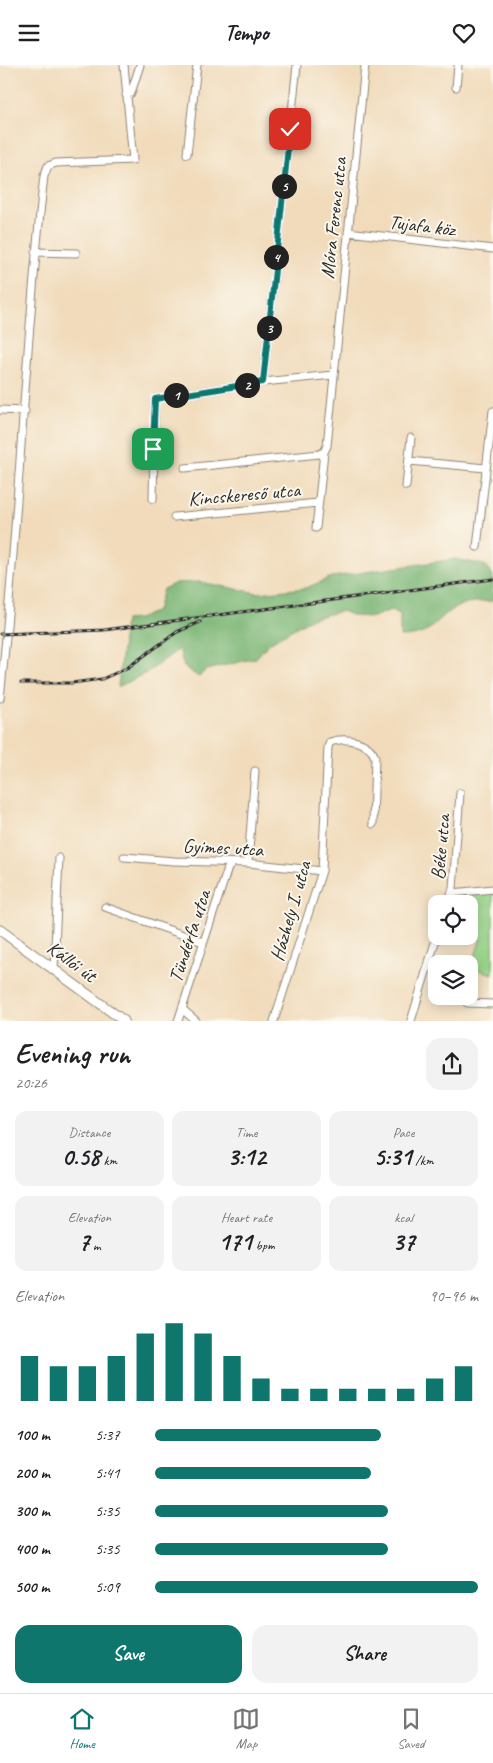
<!DOCTYPE html>
<meta charset="utf-8">
<style>
body{margin:0;font-family:Caveat,sans-serif;background:#f2f2f2;color:#202124;height:100vh;display:flex;flex-direction:column;font-size:19px;white-space:nowrap}
*{box-sizing:border-box;margin:0}
p{font-size:16px;color:#757577}
.icon{flex:none;width:28px;height:28px;fill:none;stroke:currentColor;stroke-width:2;stroke-linecap:round;stroke-linejoin:round}
.map{position:relative;height:956px;overflow:hidden}
.drawer{display:flex;flex-direction:column;background:#fff;flex:1}
.drawer>*{flex:none}
.tools{position:absolute;left:428px;top:830px;display:grid;gap:10px}
.tools a{display:grid;place-items:center;width:50px;height:50px;border-radius:10px;background:#fff;box-shadow:0 2px 12px #0003;font-size:25px}
.pin{position:absolute;display:grid;place-items:center;width:42px;height:42px;color:#fff;margin:-21px;border-radius:10px;box-shadow:0 2px 8px #0006}
.km{position:absolute;width:25px;height:25px;margin:-12px;border-radius:50%;background:#222;color:#fff;font-size:14px;line-height:25px;text-align:center}
.round{display:grid;place-items:center;flex:none;width:52px;height:52px;border-radius:15px;background:#f2f2f2}
.overview{display:flex;align-items:center;justify-content:space-between;height:85px;padding:0 15px}
h1{font-size:28px;font-weight:800;line-height:38px}
.figures{display:grid;grid-template-columns:repeat(3,1fr);gap:8px;height:85px;padding:5px 15px}
.figures div{display:grid;align-content:center;border-radius:12px;background:#f2f2f2;text-align:center}
.figures b{font-size:25px;font-weight:800}
.figures small{font-size:14px;font-weight:400}
.figures p{font-size:14px}
.chart{height:140px;padding:10px 15px}
.chart p{display:flex;justify-content:space-between}
.chart svg{width:100%;height:90px;margin-top:5px;stroke:#0f766e;stroke-width:6}
.primary-button{display:flex;gap:10px;margin-top:auto;padding:10px 15px}
.primary-button a{flex:1;height:58px;border-radius:15px;background:#0f766e;color:#fff;font-size:20px;font-weight:800;line-height:58px;text-align:center}
.primary-button a+a{background:#f2f2f2;color:#202124}
ul{padding:0 15px;list-style:none;font-size:16px}
li{display:grid;grid-template-columns:80px 60px 1fr;align-items:center;height:38px}
li i{height:12px;border-radius:6px;background:#0f766e}
header{display:flex;justify-content:space-between;align-items:center;height:65px;padding:0 15px;background:#fff;font-size:22px;font-weight:800}
.tabs{display:flex;justify-content:space-around;align-items:center;height:70px;border-top:1px solid #e0e0e0;background:#fff;font-size:14px;color:#757577}
.tabs a{display:grid;justify-items:center;gap:2px}
.tabs .active{color:#0f766e}
.map>svg:first-child{display:block}
.green{fill:#98d489;stroke:#62805a}
.forest{fill:#7ab675;stroke:#527050}
.lines{fill:none;stroke-linecap:round;stroke-linejoin:round}
.minor-casing{stroke:#8e8373;stroke-width:9}
.major-casing{stroke:#8e8373;stroke-width:11}
.minor{stroke:#fff;stroke-width:7}
.major{stroke:#fff;stroke-width:9}
.rail-casing{stroke:#2b2b2b;stroke-width:3}
.rail{stroke:#fbf7ec;stroke-width:1;stroke-dasharray:4;stroke-linecap:butt}
.route-casing{stroke:#fff;stroke-width:10}
.route{stroke:#0f766e;stroke-width:6}
.labels{text-anchor:middle;stroke-width:4;stroke-linejoin:round;paint-order:stroke}
.street-label{font-size:20px;fill:#2b2b2b;stroke:#fbf7ec}
</style>
<header><svg class="icon" aria-label="menu" viewBox="0 0 24 24"><path d="M4 6h16M4 12h16M4 18h16"/></svg>Tempo<svg class="icon" aria-label="heart" viewBox="0 0 24 24"><path d="M12 20l-8-8c-3-5 5-10 8-4 3-6 11-1 8 4z"/></svg></header>
<div class="map">
<svg width="493" height="956" viewBox="0 0 493 956">
<rect width="100%" height="100%" fill="#fbf7ec"/>
<filter id="ink" filterUnits="userSpaceOnUse"><feTurbulence type="fractalNoise" baseFrequency=".02" numOctaves="2"/><feDisplacementMap in="SourceGraphic" scale="10" xChannelSelector="R" yChannelSelector="G"/><feConvolveMatrix kernelMatrix="1 2 1 2 8 2 1 2 1" color-interpolation-filters="sRGB"/></filter>
<filter id="wash" filterUnits="userSpaceOnUse"><feTurbulence type="fractalNoise" baseFrequency=".0096" numOctaves="4" result="noise"/><feDisplacementMap in="SourceGraphic" scale="20" xChannelSelector="R" yChannelSelector="G"/><feGaussianBlur stdDeviation="1.12" result="paint"/><feColorMatrix in="noise" values="0 0 0 0 0 0 0 0 0 0 0 0 0 0 0 0 0 1.4 0 .05"/><feComposite in="paint" operator="in"/></filter>
<g filter="url(#wash)">
<rect width="100%" height="100%" fill="#f1dbbb"/>
<path class="green" d="M493,827v82l-22,-7 10,-28 -15,-3h3v-32h-17l3,-8z"/>
<path class="forest" d="M455,494l30,6 8,11v25c-11,1 -25,0 -34,5 -27,13 -24,31 -59,31v-23l-9,-4 -18,7 -19,-1 -12,-5 -30,7 -43,25 -13,15 -50,12 -7,7 -15,-10 -5,-18 -31,23 -30,15 7,-67 13,-1 19,-8 6,-22 13,-6 24,-1 58,11 48,-5 26,-11z"/>
</g>
<g filter="url(#ink)">
<g class="lines">
<defs>
<path id="minor" d="M456,22l2,-22
M126,30l5,-2 9,-28
M187,89l10,-89
M348,167l145,17
M35,187l41,1
M263,317l34,-317
M0,345l25,1
M409,396l77,7
M185,403l134,-14 5,-2 3,-6 38,-381
M406,421l5,-48
M153,434l2,-100 108,-17 70,-7
M174,452l144,-14
M316,463l8,-76
M477,482l16,-136
M0,633c19,-174 24,-349 44,-522l4,-10 8,-3 77,-3 -9,-95
M124,792l50,4 74,2 74,8
M248,798l7,-92
M452,828l41,-4
M448,839l5,-16 7,-95
M105,842l98,35
M54,905l5,-112
M467,938l26,1
M182,944l14,12
M178,956l50,-153 5,-5
M274,956l48,-150 6,-124 2,-5c16,-5 39,-1 45,15l-2,67
M411,956l26,-85"/>
<path id="major" d="M0,865l124,91"/>
</defs>
<use href="#minor" class="minor-casing"/>
<use href="#major" class="major-casing"/>
<use href="#minor" class="minor"/>
<use href="#major" class="major"/>
<defs>
<path id="rail" d="M0,569l104,-4 389,-51
M21,618h51l30,-4 25,-11 50,-36 23,-10"/>
</defs>
<use href="#rail" class="rail-casing"/>
<use href="#rail" class="rail"/>
</g>
</g>
<g class="lines" filter="url(#ink)">
<defs>
<path id="route" d="M153,384l2,-50 108,-17 27,-253"/>
</defs>
<use href="#route" class="route-casing"/>
<use href="#route" class="route"/>
</g>
<g class="labels">
<g class="street-label">
<text transform="translate(333 153) rotate(-84)" y="7">Móra Ferenc utca</text>
<text transform="translate(422 160) rotate(7)" y="7">Tujafa köz</text>
<text transform="translate(244 429) rotate(-5)" y="7">Kincskereső utca</text>
<text transform="translate(223 782) rotate(3)" y="7">Gyimes utca</text>
<text transform="translate(440 782) rotate(-85)" y="7">Béke utca</text>
<text transform="translate(290 846) rotate(-74)" y="7">Házhely I. utca</text>
<text transform="translate(189 871) rotate(-72)" y="7">Tündérfa utca</text>
<text transform="translate(72 896) rotate(36)" y="7">Kállói út</text>
</g>
</g>
</svg>
<div class="tools">
<a><svg class="icon" aria-label="locate" viewBox="0 0 24 24"><circle cx="12" cy="12" r="6"/><path d="M12 2v4M12 18v4M2 12h4M18 12h4"/></svg></a>
<a><svg class="icon" aria-label="layers" viewBox="0 0 24 24"><path d="M12 4l9 5-9 5-9-5zM3 14l9 5 9-5"/></svg></a>
</div>
<div class="pin" style="left:153px;top:384px;background:#1e9e55"><svg class="icon" aria-label="arrive" viewBox="0 0 24 24"><path d="M6 21V4h12l-3 4 3 4H6"/></svg></div>
<div class="pin" style="left:290px;top:64px;background:#d93025"><svg class="icon" aria-label="check" viewBox="0 0 24 24"><path d="M5 12l5 5 9-10"/></svg></div>
<b class="km" style="left:176px;top:330px">1</b>
<b class="km" style="left:247px;top:320px">2</b>
<b class="km" style="left:269px;top:263px">3</b>
<b class="km" style="left:276px;top:192px">4</b>
<b class="km" style="left:284px;top:121px">5</b>
</div>
<section class="drawer">
<div class="overview"><div><h1>Evening run</h1><p>20:26</p></div><a class="round"><svg class="icon" aria-label="share" viewBox="0 0 24 24"><path d="M12 15V3M7 8l5-5 5 5M5 13v7h14v-7"/></svg></a></div>
<div class="figures">
<div><p>Distance</p><b>0.58<small> km</small></b></div>
<div><p>Time</p><b>3:12</b></div>
<div><p>Pace</p><b>5:31<small> /km</small></b></div>
</div>
<div class="figures">
<div><p>Elevation</p><b>7<small> m</small></b></div>
<div><p>Heart rate</p><b>171<small> bpm</small></b></div>
<div><p>kcal</p><b>37</b></div>
</div>
<div class="chart"><p><span>Elevation</span>90–96 m</p>
<svg viewBox="0 0 160 44" preserveAspectRatio="none"><path d="M5 44V22M15 44V27M25 44V27M35 44V22M45 44V11M55 44V6M65 44V11M75 44V22M85 44V33M95 44V38M105 44V38M115 44V38M125 44V38M135 44V38M145 44V33M155 44V27"/></svg>
</div>
<ul>
<li><b>100 m</b>5:37<i style="width:70%"></i></li>
<li><b>200 m</b>5:41<i style="width:67%"></i></li>
<li><b>300 m</b>5:35<i style="width:72%"></i></li>
<li><b>400 m</b>5:35<i style="width:72%"></i></li>
<li><b>500 m</b>5:09<i style="width:100%"></i></li>
</ul>
<div class="primary-button"><a>Save</a><a>Share</a></div>
</section>
<nav class="tabs">
<a class="active"><svg class="icon" aria-label="home" viewBox="0 0 24 24"><path d="M3 11l9-7 9 7M6 9v11h12V9"/></svg>Home</a>
<a><svg class="icon" aria-label="map" viewBox="0 0 24 24"><path d="M3 6l6-2 6 2 6-2v14l-6 2-6-2-6 2zM9 4v14M15 6v14"/></svg>Map</a>
<a><svg class="icon" aria-label="saved" viewBox="0 0 24 24"><path d="M7 4h10v16l-5-4-5 4z"/></svg>Saved</a>
</nav>
